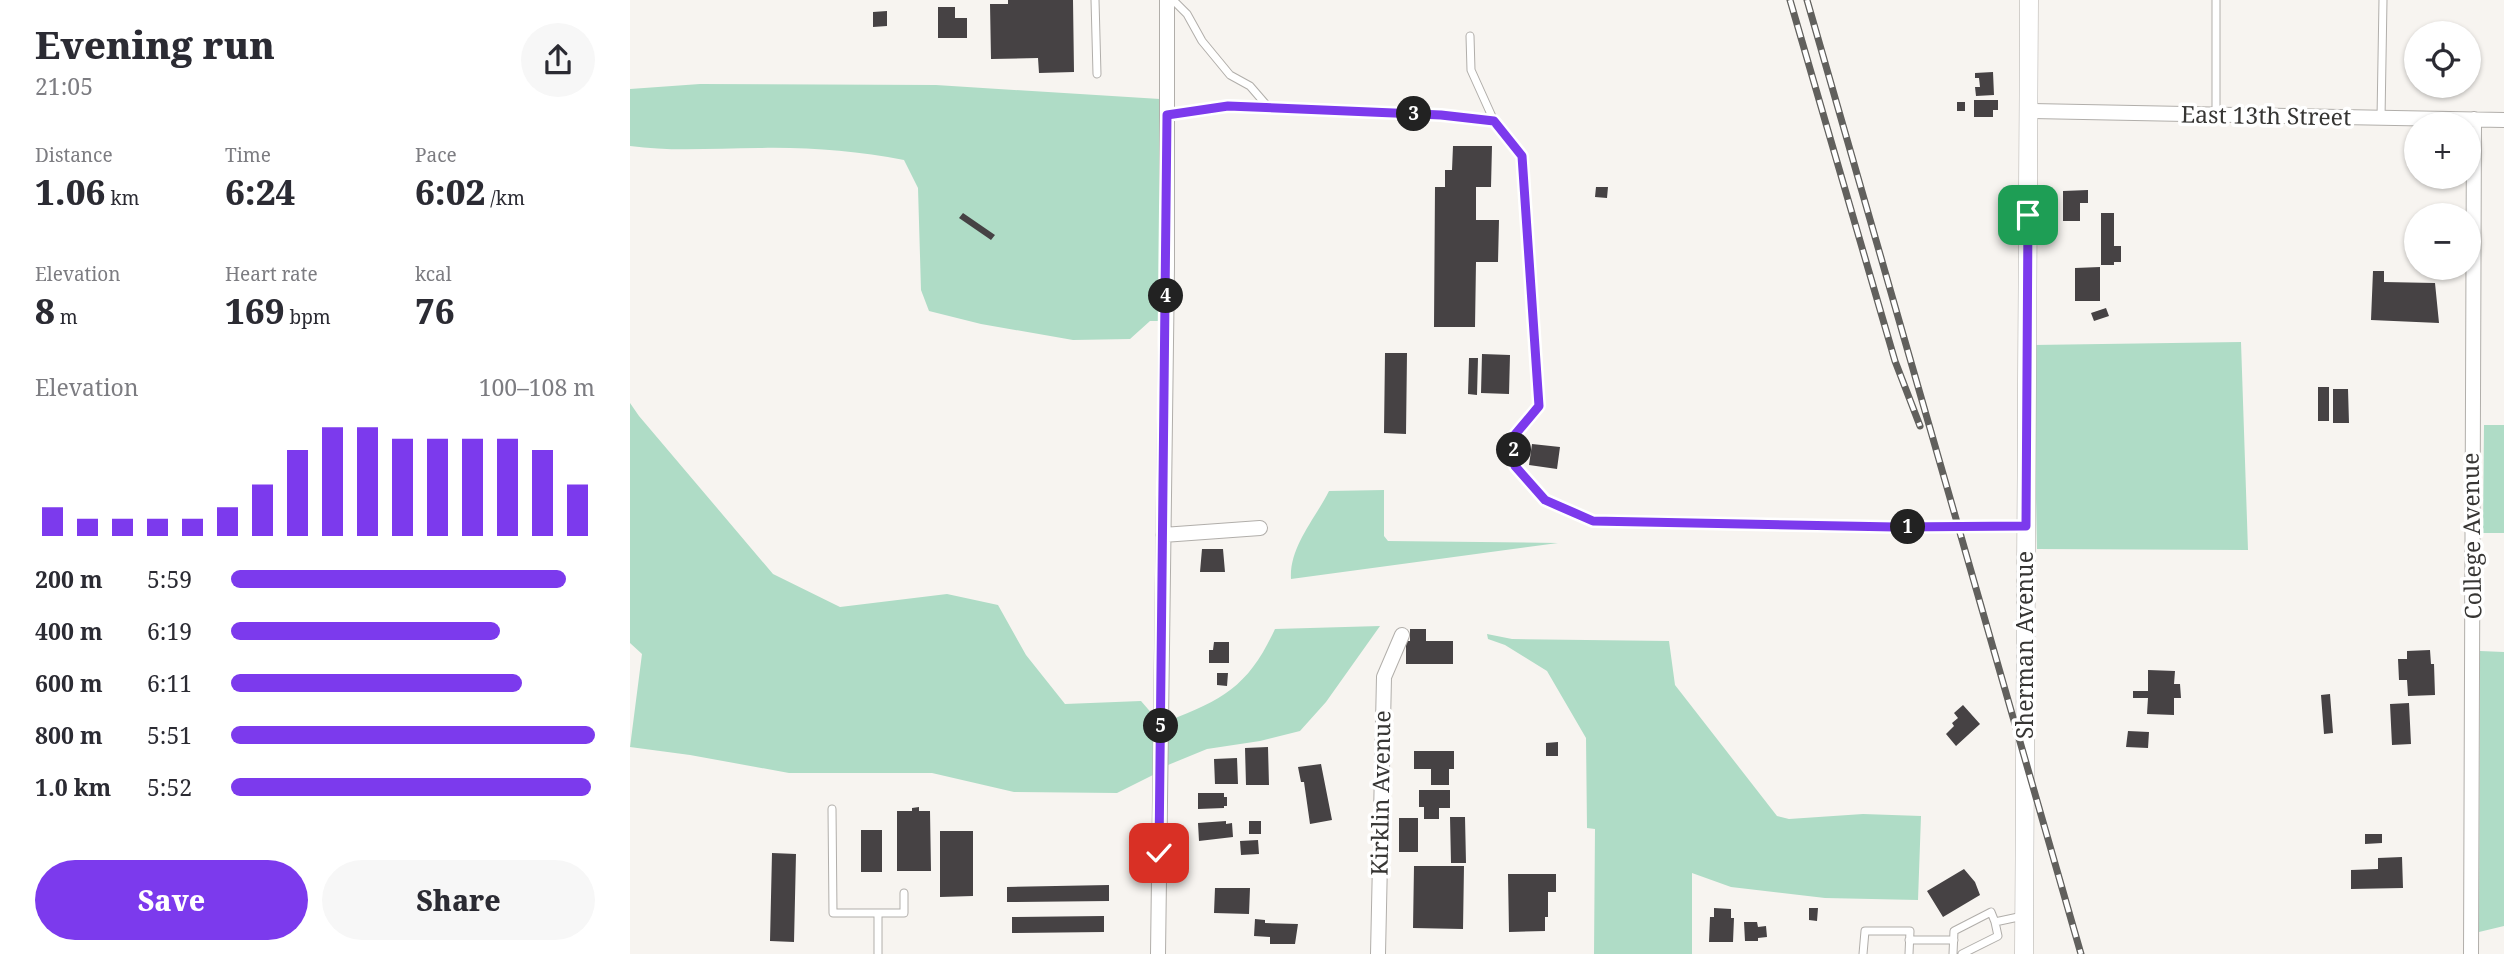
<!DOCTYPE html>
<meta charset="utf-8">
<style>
body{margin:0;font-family:"Noto Serif",serif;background:#f7f7f7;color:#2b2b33;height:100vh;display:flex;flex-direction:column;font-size:26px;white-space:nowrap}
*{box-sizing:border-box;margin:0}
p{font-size:23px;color:#7c7c81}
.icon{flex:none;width:38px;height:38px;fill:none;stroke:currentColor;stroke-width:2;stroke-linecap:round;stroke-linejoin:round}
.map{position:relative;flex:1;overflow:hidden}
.details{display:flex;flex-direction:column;background:#fff;width:630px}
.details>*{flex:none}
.fabs{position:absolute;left:1774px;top:21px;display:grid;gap:14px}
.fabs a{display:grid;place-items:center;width:77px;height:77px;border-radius:50%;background:#fff;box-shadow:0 2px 5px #0004;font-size:35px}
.pin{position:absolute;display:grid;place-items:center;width:60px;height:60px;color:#fff;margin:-30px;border-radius:14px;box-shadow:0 4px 10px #0006}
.km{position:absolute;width:35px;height:35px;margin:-18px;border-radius:50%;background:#222;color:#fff;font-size:19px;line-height:35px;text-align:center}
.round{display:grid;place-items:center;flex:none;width:74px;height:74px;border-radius:37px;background:#f7f7f7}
.summary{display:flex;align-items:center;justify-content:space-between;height:119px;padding:0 35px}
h1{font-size:38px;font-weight:800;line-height:52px}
.stats{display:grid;grid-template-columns:repeat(3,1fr);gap:10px;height:119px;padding:7px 35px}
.stats div{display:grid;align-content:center}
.stats b{font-size:35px;font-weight:800}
.stats small{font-size:19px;font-weight:400}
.stats p{font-size:19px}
.chart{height:196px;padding:14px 35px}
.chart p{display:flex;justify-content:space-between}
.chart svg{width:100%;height:126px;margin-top:7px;stroke:#7c3aed;stroke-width:6}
.button{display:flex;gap:14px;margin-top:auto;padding:14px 35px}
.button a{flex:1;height:80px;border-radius:42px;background:#7c3aed;color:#fff;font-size:28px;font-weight:800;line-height:80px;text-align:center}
.button a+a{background:#f7f7f7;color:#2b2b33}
ul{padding:0 35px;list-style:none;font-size:23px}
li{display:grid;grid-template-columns:112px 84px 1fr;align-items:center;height:52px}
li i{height:18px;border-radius:9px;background:#7c3aed}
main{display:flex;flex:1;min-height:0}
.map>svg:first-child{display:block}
.green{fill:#afdcc6}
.building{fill:#464244}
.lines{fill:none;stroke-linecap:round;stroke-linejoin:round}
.service-casing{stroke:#b1aeaa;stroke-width:9}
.minor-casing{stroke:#b1aeaa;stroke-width:16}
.tertiary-casing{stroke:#b1aeaa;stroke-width:19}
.service{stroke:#fff;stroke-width:7}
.minor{stroke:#fff;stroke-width:14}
.tertiary{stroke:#fff;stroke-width:18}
.rail-casing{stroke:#61605d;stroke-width:7}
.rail{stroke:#fff;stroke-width:4.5;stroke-dasharray:13;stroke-linecap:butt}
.route-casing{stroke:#fff;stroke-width:14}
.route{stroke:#7c3aed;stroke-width:9}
.labels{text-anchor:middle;stroke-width:7;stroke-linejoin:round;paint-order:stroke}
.street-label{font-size:23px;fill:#363533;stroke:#fff}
</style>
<main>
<section class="details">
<div class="summary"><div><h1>Evening run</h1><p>21:05</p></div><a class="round"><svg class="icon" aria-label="share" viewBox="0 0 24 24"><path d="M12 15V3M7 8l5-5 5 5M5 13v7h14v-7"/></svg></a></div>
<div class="stats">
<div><p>Distance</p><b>1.06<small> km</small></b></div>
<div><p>Time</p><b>6:24</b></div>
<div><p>Pace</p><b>6:02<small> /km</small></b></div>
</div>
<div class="stats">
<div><p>Elevation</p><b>8<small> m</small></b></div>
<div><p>Heart rate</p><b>169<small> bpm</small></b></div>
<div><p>kcal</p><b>76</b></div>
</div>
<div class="chart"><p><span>Elevation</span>100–108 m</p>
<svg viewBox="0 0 160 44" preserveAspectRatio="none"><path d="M5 44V34M15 44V38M25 44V38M35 44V38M45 44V38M55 44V34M65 44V26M75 44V14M85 44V6M95 44V6M105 44V10M115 44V10M125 44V10M135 44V10M145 44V14M155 44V26"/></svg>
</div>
<ul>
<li><b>200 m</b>5:59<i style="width:92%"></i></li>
<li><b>400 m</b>6:19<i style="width:74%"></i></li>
<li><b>600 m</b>6:11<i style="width:80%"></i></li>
<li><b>800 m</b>5:51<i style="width:100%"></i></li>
<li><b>1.0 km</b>5:52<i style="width:99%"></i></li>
</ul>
<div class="button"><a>Save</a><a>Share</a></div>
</section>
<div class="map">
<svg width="1874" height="954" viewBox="0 0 1874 954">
<rect width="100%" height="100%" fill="#f7f4f0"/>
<path class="green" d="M70,84l236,1 224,14 -1,222h-9l-20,18 -57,1 -92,-16 -52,-13 -8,-21 -3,-102 -14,-28c-48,-9 -96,-13 -145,-12 -43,0 -86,4 -129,-2v-57z
M1611,342l7,208 -211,-1 -4,-204z
M0,403l9,13 134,158 67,33 107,-13 51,11 28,50 39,49 76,-3 13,15 -1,59 -36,18 -103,-1 -82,-19h-143l-99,-18 -60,-8 12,-93 -12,-11z
M1854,425h20v108h-21z
M754,490v46l4,5 170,2 -267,36c-2,-32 24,-60 38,-88z
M750,626l-54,76 -26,29 -40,10 -53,8 -39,16v-44c57,-22 81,-36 107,-92z
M857,634l25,5 157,2 6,44 102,131 12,3 74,-5 58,2 -3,84 -93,-2 -94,-11 -39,-14v81h-98l1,-125 -8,-1 -1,-90 -39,-67 -42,-26 -17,-6z
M1850,651l24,1v274l-25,6z"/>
<path class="building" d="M378,0h65l1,72 -35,1 -1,-15 -47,1 -1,-55h18z
M308,7h17v11h12v20h-29z
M257,11v15l-14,1v-15z
M1363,72l1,23 -18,1 -1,-9h5l-1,-9h-4v-5z
M1344,100h24v10h-5v7h-19z
M1327,102h8v9h-8z
M823,146h39l-1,41h-15v33h23l-1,42h-22l-1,65h-41l1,-140h10v-17h7z
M966,187h12l-1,11 -12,-1z
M1458,190v13h-8v18h-17v-30z
M333,213l32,22 -4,5 -32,-22z
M1471,213h13v33h7v16h-7v3h-13z
M1470,267v34h-25v-33z
M1743,271h11v11l51,1 4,40 -68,-3z
M1476,308l3,8 -15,5 -3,-8z
M755,353h22l-1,81 -22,-1z
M852,354l28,1 -1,39 -28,-1z
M839,358h9l-1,37 -9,-1z
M1688,387h11v34h-11z
M1703,389h15l1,34h-16z
M902,444l28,3 -3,22 -28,-4z
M572,549h21l2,23h-25z
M780,629h16v12h27v23h-47v-23h4z
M584,642h15v21h-20v-13h4z
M1800,650l1,14h3l1,31 -27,1 -1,-16h-8l-1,-21h9v-8z
M1518,670l27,1 -1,13h6l1,14h-7v17l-27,-1 1,-16h-15v-7h15z
M587,673h11l-1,13 -10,-1z
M1700,694l3,39 -9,1 -3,-39z
M1779,703l2,41 -19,1 -2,-41z
M1333,705l17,19 -24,22 -10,-12 8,-8 -2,-3 6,-5 -4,-5z
M1498,731l21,1 -1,16 -22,-1z
M928,742v14h-12v-13z
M638,747l1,38h-23l-1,-37z
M784,751h40v18h-5v16h-18v-16h-17z
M607,758l1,26h-23l-1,-25z
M691,764l11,56 -22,4 -6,-42h-3l-3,-15z
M789,790h31v18h-11v11h-15v-12h-5z
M568,793h26v4h3v9h-3v2l-26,1z
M289,807v4h11l1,60h-34v-60h15v-3z
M820,817h15l1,46h-15z
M769,818h19v34h-19z
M596,821v3l6,-1 1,14 -34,4 -1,-18z
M619,821h12v13h-12z
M231,830h21v42h-21z
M310,831h33v65l-33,1z
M1735,834h17v9l-17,1z
M628,840l1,14 -18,1 -1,-14z
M142,853l24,1 -2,88 -24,-1z
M1772,857l1,31 -52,1v-19l27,-1v-11z
M784,866h50l-1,63 -50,-1z
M1334,869l11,13 5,13 -37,22 -16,-26z
M878,874h48v18h-8v25h-3v14l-36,1z
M479,885v16l-102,1v-15z
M585,888h35l-1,26 -35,-1z
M1084,908l17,1v9h3l-1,24h-24l1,-25h4z
M1179,908h9l-1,13 -8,-1z
M474,916v16l-92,1v-16z
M625,919l10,1v3l33,1 -3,20h-25v-7l-16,-1z
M1114,922h13l1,5 8,-1 1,11 -9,1v3h-13z"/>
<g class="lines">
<defs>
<path id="service" d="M465,0l2,74
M543,0l14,14 15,27 28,34 20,11 19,22
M840,36l1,34 23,51
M537,115l61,-9 213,9 53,6 28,35 17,250 -26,31 2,29 30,34 48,21 302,6 130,-1
M1586,115v-115
M1751,118l2,-118
M202,809l1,104h45v41
M248,913h26v-20
M1279,940h45
M1233,954l2,-23h45l-1,23
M1323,954l1,-23 37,-19 4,10 28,-6
M1332,954l36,-18 -3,-14"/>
<path id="minor" d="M1398,111l476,9
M533,535l97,-7
M528,954l9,-688v-266
M748,954l6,-277 18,-42
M1841,954c3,-278 0,-557 3,-835"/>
<path id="tertiary" d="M1394,954l5,-954"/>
</defs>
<use href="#service" class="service-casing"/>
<use href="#minor" class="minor-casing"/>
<use href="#tertiary" class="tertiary-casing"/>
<use href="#service" class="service"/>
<use href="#minor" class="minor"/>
<use href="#tertiary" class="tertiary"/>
<defs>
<path id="rail" d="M1160,0l105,361 25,65
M1177,0l274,954"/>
</defs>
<use href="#rail" class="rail-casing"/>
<use href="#rail" class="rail"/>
</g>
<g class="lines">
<defs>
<path id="route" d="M529,853l8,-738 61,-9 213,9 53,6 28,35 17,250 -26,31 2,29 30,34 48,21 302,6 131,-1 2,-311"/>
</defs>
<use href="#route" class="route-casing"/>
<use href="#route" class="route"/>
</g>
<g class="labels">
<g class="street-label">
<text transform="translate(1636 116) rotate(1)" y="8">East 13th Street</text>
<text transform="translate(1842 536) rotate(-91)" y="8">College Avenue</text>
<text transform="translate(1395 645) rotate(-90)" y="8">Sherman Avenue</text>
<text transform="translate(751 793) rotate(-89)" y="8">Kirklin Avenue</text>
</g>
</g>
</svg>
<div class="fabs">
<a><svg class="icon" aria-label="locate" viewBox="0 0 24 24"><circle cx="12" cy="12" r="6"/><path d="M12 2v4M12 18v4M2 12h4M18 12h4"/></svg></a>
<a>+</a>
<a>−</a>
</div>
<div class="pin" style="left:1398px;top:215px;background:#1e9e55"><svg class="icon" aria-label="arrive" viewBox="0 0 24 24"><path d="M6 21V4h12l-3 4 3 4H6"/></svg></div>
<div class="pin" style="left:529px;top:853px;background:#d93025"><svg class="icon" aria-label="check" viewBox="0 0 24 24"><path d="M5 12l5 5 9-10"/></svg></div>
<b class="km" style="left:1278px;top:527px">1</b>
<b class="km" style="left:884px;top:450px">2</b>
<b class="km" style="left:784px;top:114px">3</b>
<b class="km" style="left:536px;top:296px">4</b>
<b class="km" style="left:531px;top:726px">5</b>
</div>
</main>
